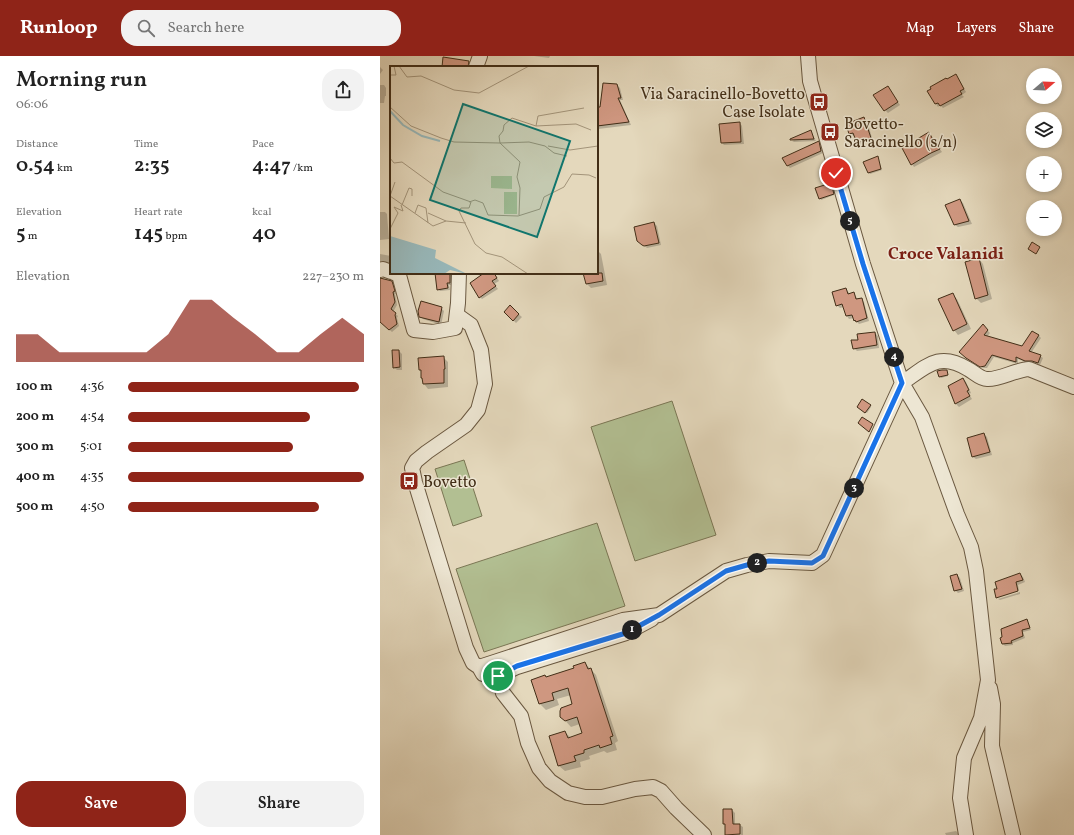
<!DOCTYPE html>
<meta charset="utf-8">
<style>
body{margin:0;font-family:Vollkorn,serif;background:#f2f2f2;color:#222;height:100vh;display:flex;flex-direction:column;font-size:15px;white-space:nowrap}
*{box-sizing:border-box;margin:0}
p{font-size:13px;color:#767676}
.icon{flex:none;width:22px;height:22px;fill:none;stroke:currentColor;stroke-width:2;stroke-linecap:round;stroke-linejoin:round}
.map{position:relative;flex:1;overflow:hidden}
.side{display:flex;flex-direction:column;background:#fff;width:380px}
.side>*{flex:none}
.needle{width:26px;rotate:71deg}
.tools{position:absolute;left:646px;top:12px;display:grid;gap:8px}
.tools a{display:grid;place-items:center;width:36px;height:36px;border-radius:50%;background:#fff;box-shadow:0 2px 6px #0003;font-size:20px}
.pin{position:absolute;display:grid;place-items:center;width:34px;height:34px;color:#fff;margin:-17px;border:2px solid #fff;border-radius:50%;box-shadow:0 1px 4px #0007}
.km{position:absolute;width:20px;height:20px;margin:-10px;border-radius:50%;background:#222;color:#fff;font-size:11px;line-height:20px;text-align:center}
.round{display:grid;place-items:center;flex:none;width:42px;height:42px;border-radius:16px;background:#f2f2f2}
.overview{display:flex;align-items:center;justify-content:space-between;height:68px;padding:0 16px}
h1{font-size:22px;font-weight:600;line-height:30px}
.figures{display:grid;grid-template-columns:repeat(3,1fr);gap:6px;height:68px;padding:4px 16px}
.figures div{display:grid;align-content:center}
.figures b{font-size:20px;font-weight:600}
.figures small{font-size:11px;font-weight:400}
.figures p{font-size:11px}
.chart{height:112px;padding:8px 16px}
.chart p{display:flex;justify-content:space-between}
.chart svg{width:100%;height:72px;margin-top:4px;fill:#8f2418;opacity:.7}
.primary-button{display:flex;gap:8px;margin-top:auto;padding:8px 16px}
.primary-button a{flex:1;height:46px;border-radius:16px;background:#8f2418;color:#fff;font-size:16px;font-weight:600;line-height:46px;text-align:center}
.primary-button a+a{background:#f2f2f2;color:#222}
ul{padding:0 16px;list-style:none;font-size:13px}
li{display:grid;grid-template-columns:64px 48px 1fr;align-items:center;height:30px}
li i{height:10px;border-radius:5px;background:#8f2418}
header{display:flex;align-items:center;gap:24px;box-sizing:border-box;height:56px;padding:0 20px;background:#8f2418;color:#fff}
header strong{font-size:19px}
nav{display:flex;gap:22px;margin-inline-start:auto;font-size:14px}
.search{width:280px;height:36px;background:#f2f2f2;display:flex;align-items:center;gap:10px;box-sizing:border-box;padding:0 14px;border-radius:16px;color:#767676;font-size:15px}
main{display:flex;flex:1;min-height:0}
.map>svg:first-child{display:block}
.green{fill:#b2bf92;stroke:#7a7654}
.shadow{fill:#0003}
.building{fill:#cf9780;stroke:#422e17}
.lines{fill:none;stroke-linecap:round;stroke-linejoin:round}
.minor-casing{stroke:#6a5840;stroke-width:16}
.minor{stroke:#ede6d3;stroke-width:14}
.route-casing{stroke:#fff;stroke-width:8}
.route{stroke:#1a73e8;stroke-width:5}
.labels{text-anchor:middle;stroke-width:3;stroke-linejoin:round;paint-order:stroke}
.poi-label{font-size:16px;fill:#422e17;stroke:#ede6d3;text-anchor:start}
.neighbourhood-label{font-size:17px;font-weight:bold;fill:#7a1f14;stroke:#ede6d3}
.inset-river{fill:none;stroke:#98b8ba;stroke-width:2}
.inset-road{fill:none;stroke:#a3947a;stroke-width:1}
.view{fill:#0f766e;fill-opacity:0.15;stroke:#0f766e;stroke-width:2}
.inset-edge{fill:none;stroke:#422e17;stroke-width:2}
</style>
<header>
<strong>Runloop</strong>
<div class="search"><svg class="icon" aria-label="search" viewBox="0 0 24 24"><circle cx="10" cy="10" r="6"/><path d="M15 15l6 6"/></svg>Search here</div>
<nav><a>Map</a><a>Layers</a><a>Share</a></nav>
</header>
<main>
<section class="side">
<div class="overview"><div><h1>Morning run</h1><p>06:06</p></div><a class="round"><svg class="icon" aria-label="share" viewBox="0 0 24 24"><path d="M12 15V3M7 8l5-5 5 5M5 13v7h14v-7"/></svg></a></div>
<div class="figures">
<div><p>Distance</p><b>0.54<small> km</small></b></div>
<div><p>Time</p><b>2:35</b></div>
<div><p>Pace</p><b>4:47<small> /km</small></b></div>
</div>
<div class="figures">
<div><p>Elevation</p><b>5<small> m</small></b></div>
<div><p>Heart rate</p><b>145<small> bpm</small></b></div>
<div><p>kcal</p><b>40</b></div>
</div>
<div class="chart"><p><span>Elevation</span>227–230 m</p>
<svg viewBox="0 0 160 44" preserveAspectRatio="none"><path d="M0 44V27L10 27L20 38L30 38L40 38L50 38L60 38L70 27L80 6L90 6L100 17L110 27L120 38L130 38L140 27L150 17L160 27V44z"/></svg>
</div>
<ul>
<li><b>100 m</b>4:36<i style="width:98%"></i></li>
<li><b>200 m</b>4:54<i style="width:77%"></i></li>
<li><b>300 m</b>5:01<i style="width:70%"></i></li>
<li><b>400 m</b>4:35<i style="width:100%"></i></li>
<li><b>500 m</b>4:50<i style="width:81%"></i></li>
</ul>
<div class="primary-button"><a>Save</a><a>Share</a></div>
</section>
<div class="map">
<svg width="694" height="779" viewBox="0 0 694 779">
<rect width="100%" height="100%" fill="#e4d8bc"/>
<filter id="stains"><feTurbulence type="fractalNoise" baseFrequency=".005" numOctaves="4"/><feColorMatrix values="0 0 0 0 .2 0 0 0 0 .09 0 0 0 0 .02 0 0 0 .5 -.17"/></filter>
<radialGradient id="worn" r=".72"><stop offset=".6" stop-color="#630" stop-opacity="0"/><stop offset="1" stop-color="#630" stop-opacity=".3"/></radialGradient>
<path class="green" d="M292,345l44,134 -81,26 -44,-134z
M84,404l18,56 -29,10 -18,-57z
M217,467l28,83 -141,46 -28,-83z"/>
<path class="shadow" d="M154,0h16l-1,2z
M0,11l3,3 -3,4z
M578,22l8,14 -4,3 2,2 -21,11 -3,-3 -2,2 -2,-3 -4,-15z
M0,29h4l2,3v8h-1l-1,7h-4z
M237,29l3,3 3,12h-3l11,25 -33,4 -1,-2v-19h4z
M508,31l12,18 -12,8 -3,-3z
M484,63l3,2 6,20 -13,4 -2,-2 -3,-8 -2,1 -3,-3z
M360,67l2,3 2,18 -20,1 -2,-2z
M431,76l5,9 -22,1 -2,-1z
M549,77l13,19 -28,15 -2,-3z
M438,87l3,2 2,8 -33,15 -2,-2 -4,-7z
M498,102l4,12 -12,4 -1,-1z
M451,129l3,10 -13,5 -1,-2z
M580,144l3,3 9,21 -14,3 -3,-2z
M0,156h5l2,2 2,25 -9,1z
M274,167l3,3 4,19 -14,3 -9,-8z
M217,194l4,4 6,31 -16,3 -4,-4 -3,-11h13z
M0,198l11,2v8l-7,-1 -4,1z
M599,203l4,5 9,35 -11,4 -5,-5z
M56,217h17l-1,12h-3l1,5 -10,1 -2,-2z
M106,217h8l5,8 -5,3 4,5 -16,10 -2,-2z
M0,223l11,3 3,3 2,9h-1l2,11 -4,7 5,4 -1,2 2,8 -7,6 -12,-11z
M466,233l4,5 4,-1 4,7 3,-1 3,3 5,19 -10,3 -4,-4 -1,-2 -5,1 -2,-3 -3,-9 -4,1 -3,-3z
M572,238l5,5 14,30 -13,6 -4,-5z
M130,251l12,10 -6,6 -11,-11z
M61,252l3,3 -3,14 -18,-6 -3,-3z
M603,270l7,7 -3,4 35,10 10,-15 7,4 2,2 -10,15 9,3 3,2 -3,7 -5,-2h-7l-10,-4v5l-24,-7 -7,11h-4l-13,-7 -10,-9z
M495,277l3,3 1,12 -22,3 -3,-3 5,-8z
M19,295l3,3v16h-5l-3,-3z
M63,301l5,5v25l-20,2 -4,-5v-6l-4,-8z
M566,315l2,5 -7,2 -3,-6z
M583,323l3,3 5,11 -2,1 3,5 -13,8 -3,-3 -7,-17z
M490,349l1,2 -4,6 -8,-6z
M604,378l3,3 5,18 -16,4 -3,-2z
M640,518l3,3 2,5 -7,3 1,5 -21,7v1h-1l1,-9z
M577,519l3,3 4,13 -6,2 -3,-3z
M640,536v2l-20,6 -2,-1z
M647,564l4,10 -8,2 2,6 -12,5v2l-8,1 -2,-2 -1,-6z
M205,607l11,12 22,66 -3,2 2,7 -10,3 -3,-2 -15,5 1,3 -10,3 1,5 -16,4 -6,-5 6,-34 6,6 12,-4 -3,-10 -9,3 -10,-11 13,-11 -3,-10 -14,4 2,6 -13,5 -6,-6 -8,-24 13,-4 2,2 28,-9z
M352,754l3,3v12h5l3,2v8l-17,-1v-8l-2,-2z
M576,775l4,4h-14l-1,-2z"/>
<path class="building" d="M63,1l26,4 -1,6h-26z
M576,18l8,15 -4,2 2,3 -22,12 -2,-3 -3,1 -8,-13 4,-2 -1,-2 16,-9 1,1z
M223,27l14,1 4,14h-3l11,24 -32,4v-19h3z
M508,30l10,16 -14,9 -11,-16z
M484,61l7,21 -14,5 -4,-10 -4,1 -3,-10z
M360,66l1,20 -20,1 -2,-19z
M431,74l3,9 -24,1v-1z
M549,76l5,10 1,-1 5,8 -9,4 -20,12 -9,-17z
M439,85l2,10 -34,15 -5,-8z
M498,100l3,13 -13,4 -5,-11z
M451,127l3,11 -15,5 -4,-11z
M580,143l9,22 -15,4 -9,-20z
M274,166l5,21 -15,3 -2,-1 -5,-4 -3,-14z
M652,186l8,5 -4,7 -8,-5z
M599,202l9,37 -13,4 -10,-37z
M55,217h15v10h-3l1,5 -11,2z
M104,217h10l3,5 -5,3 4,5 -17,12 -9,-15z
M203,217h19l1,8 -17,3z
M0,222l12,3 3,10 -2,1 2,10 -4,7 5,4 -1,2 2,9 -8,6 -9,-8z
M466,232l2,6 6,-2 2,7 6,-1 5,20 -11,4 -1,-2 -1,1 -2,-6 -6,1 -4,-12 -6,2 -4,-14z
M573,237l14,31 -14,7 -15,-32z
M41,245l21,6 -3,15 -20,-5 -1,-6z
M130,249l9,9 -6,7 -9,-9z
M603,268l5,6 -4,5 38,11 10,-15 7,4 -10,16 12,4 -3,8 -6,-2h-7l-9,-4v5l-24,-7 -7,11 -5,1 -14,-9 -7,-6z
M495,276l2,13 -24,4 -2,-9h7l-1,-6z
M12,294h7l1,17 -7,1z
M64,300l1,13h-1v14l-21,1 -1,-6h-1v-8h-2l-1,-12z
M562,314h5l1,5 -9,2 -2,-6z
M583,322l6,12 -2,1 3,5 -15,8 -7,-18z
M482,343l9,6 -6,8 -8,-6z
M482,361l11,7 -4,8 -11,-9z
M604,377l6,19 -18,5 -5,-19z
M640,517l3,7 -7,2 2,9 -22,7 -2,-9h3l-2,-7z
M577,518l5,15 -8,2 -4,-15z
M647,563l3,9 -8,2 1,6 -12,5 1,2 -10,1 -2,-6 2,-1 -1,-8z
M205,606l3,7 3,-1 22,68 -3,1 2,7 -12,4 -1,-3 -15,5v3l-10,3 2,5 -18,5 -9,-30 16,-5 3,7 14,-5 -5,-16 -12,4 -5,-4v-6l1,-3 11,-4 -4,-16 -16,5 2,7 -15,4 -8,-24 14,-5 1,2 28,-9 -1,-2z
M343,753h9l1,15h7v10l-15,1v-11h-2z"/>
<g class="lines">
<defs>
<path id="minor" d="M96,11l4,-11
M0,214l3,-1 8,3
M14,217l5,2 15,55 19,2 22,-4 3,-25 1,-30
M77,259l14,10 10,25 4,34 -7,26 -12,15 -39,27 -11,9 -4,7 3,14 51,166 7,15 6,4 4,7 15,2 5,17 18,23 7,27 11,25 11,13 18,12 17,4h17l33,-8 18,-2 8,4 15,17 28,27
M99,611l144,-47 36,-5 67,-44 21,-6 22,-4 43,2 11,-8 79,-172 -39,-119 -53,-183 -2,-25
M118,620l19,-9 109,-34 26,-14
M610,632l3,16 -1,42 21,89
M586,779l-6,-37 4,-40 17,-40 7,-38 -12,-109 -5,-24 -14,-33 -35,-97 -20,-34c25,-17 37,-32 66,-14 6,3 12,10 19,10 12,1 28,-9 42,-10l45,18"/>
</defs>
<use href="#minor" class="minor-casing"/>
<use href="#minor" class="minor"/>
</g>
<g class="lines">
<defs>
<path id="route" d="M118,620l19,-10 109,-33 33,-18 67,-44 21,-6 22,-4 43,2 11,-7 79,-173 -39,-119 -27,-91"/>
</defs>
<use href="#route" class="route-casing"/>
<use href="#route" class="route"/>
</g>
<defs>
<symbol id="bus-square" viewBox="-11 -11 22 22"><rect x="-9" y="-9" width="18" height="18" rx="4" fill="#8f2418" stroke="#ede6d3"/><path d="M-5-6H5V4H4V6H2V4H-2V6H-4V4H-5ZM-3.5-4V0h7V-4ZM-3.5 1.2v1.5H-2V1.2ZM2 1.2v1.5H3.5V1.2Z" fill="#fff"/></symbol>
</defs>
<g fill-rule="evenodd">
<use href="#bus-square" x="428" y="35" width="22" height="22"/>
<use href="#bus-square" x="439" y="65" width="22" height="22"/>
<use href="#bus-square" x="18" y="414" width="22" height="22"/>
</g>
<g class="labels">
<g class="poi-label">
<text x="425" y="43" text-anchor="end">Via Saracinello-Bovetto<tspan x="425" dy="18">Case Isolate</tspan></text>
<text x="464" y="73">Bovetto-<tspan x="464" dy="18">Saracinello (s/n)</tspan></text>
<text x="43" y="431">Bovetto</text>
</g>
<g class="neighbourhood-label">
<text x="566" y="203">Croce Valanidi</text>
</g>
</g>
<g transform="translate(10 10)">
<rect width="208" height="208" fill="#e4d8bc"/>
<path d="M101,110h21v13l-21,-1zM114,126h13v22h-13z" fill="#b2bf92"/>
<path d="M0,170l46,14 -1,8 32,16 -17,-4 -6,4h-54z" fill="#98b8ba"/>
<path class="inset-river" d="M0,45l13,14 19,11 18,5"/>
<path class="inset-road" d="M9,0l8,11 14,-1 33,14 25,3 50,-27M0,9h6l-2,-9M0,41l21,19 30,12 13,4 46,1 20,19 -3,15 3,11 -1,27M146,60l2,-10 46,-8M158,80l22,4 28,-4M177,90l-13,-3 -9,-7 -16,-4 -29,1 -1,-7 4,-5 1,-6 8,-7 24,8 40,-2 15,6M0,92l4,5 8,-1 41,30 28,10 -2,6h-8l-2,3 16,33 11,9 16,4 26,17M0,130l43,30 13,-5 20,2M0,130l5,-14M79,136l6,-2 8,3 5,12 30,1 22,-7 4,-12 20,-10 8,-13 17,1 7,3M12,139l7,-17 3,1v7M25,147l3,-8 8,3 2,15M38,147l18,8M0,163l8,-16 -4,-6 9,4 -2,-6"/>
<path class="view" d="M73,38l107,37 -33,96 -107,-37z"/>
<rect width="208" height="208" class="inset-edge"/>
</g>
<rect width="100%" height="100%" filter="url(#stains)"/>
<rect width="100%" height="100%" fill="url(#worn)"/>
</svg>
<div class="tools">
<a><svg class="needle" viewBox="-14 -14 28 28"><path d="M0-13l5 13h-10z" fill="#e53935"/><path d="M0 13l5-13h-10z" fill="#767676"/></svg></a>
<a><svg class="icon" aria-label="layers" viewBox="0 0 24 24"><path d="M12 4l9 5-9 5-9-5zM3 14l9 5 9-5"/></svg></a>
<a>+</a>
<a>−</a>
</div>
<div class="pin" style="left:118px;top:620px;background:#1e9e55"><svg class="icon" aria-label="arrive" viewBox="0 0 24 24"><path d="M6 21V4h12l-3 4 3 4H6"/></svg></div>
<div class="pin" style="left:456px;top:117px;background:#d93025"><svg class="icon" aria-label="check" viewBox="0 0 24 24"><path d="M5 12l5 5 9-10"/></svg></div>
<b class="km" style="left:252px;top:574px">1</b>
<b class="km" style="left:377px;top:507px">2</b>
<b class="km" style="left:474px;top:432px">3</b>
<b class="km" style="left:514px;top:301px">4</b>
<b class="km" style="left:470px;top:165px">5</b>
</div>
</main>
